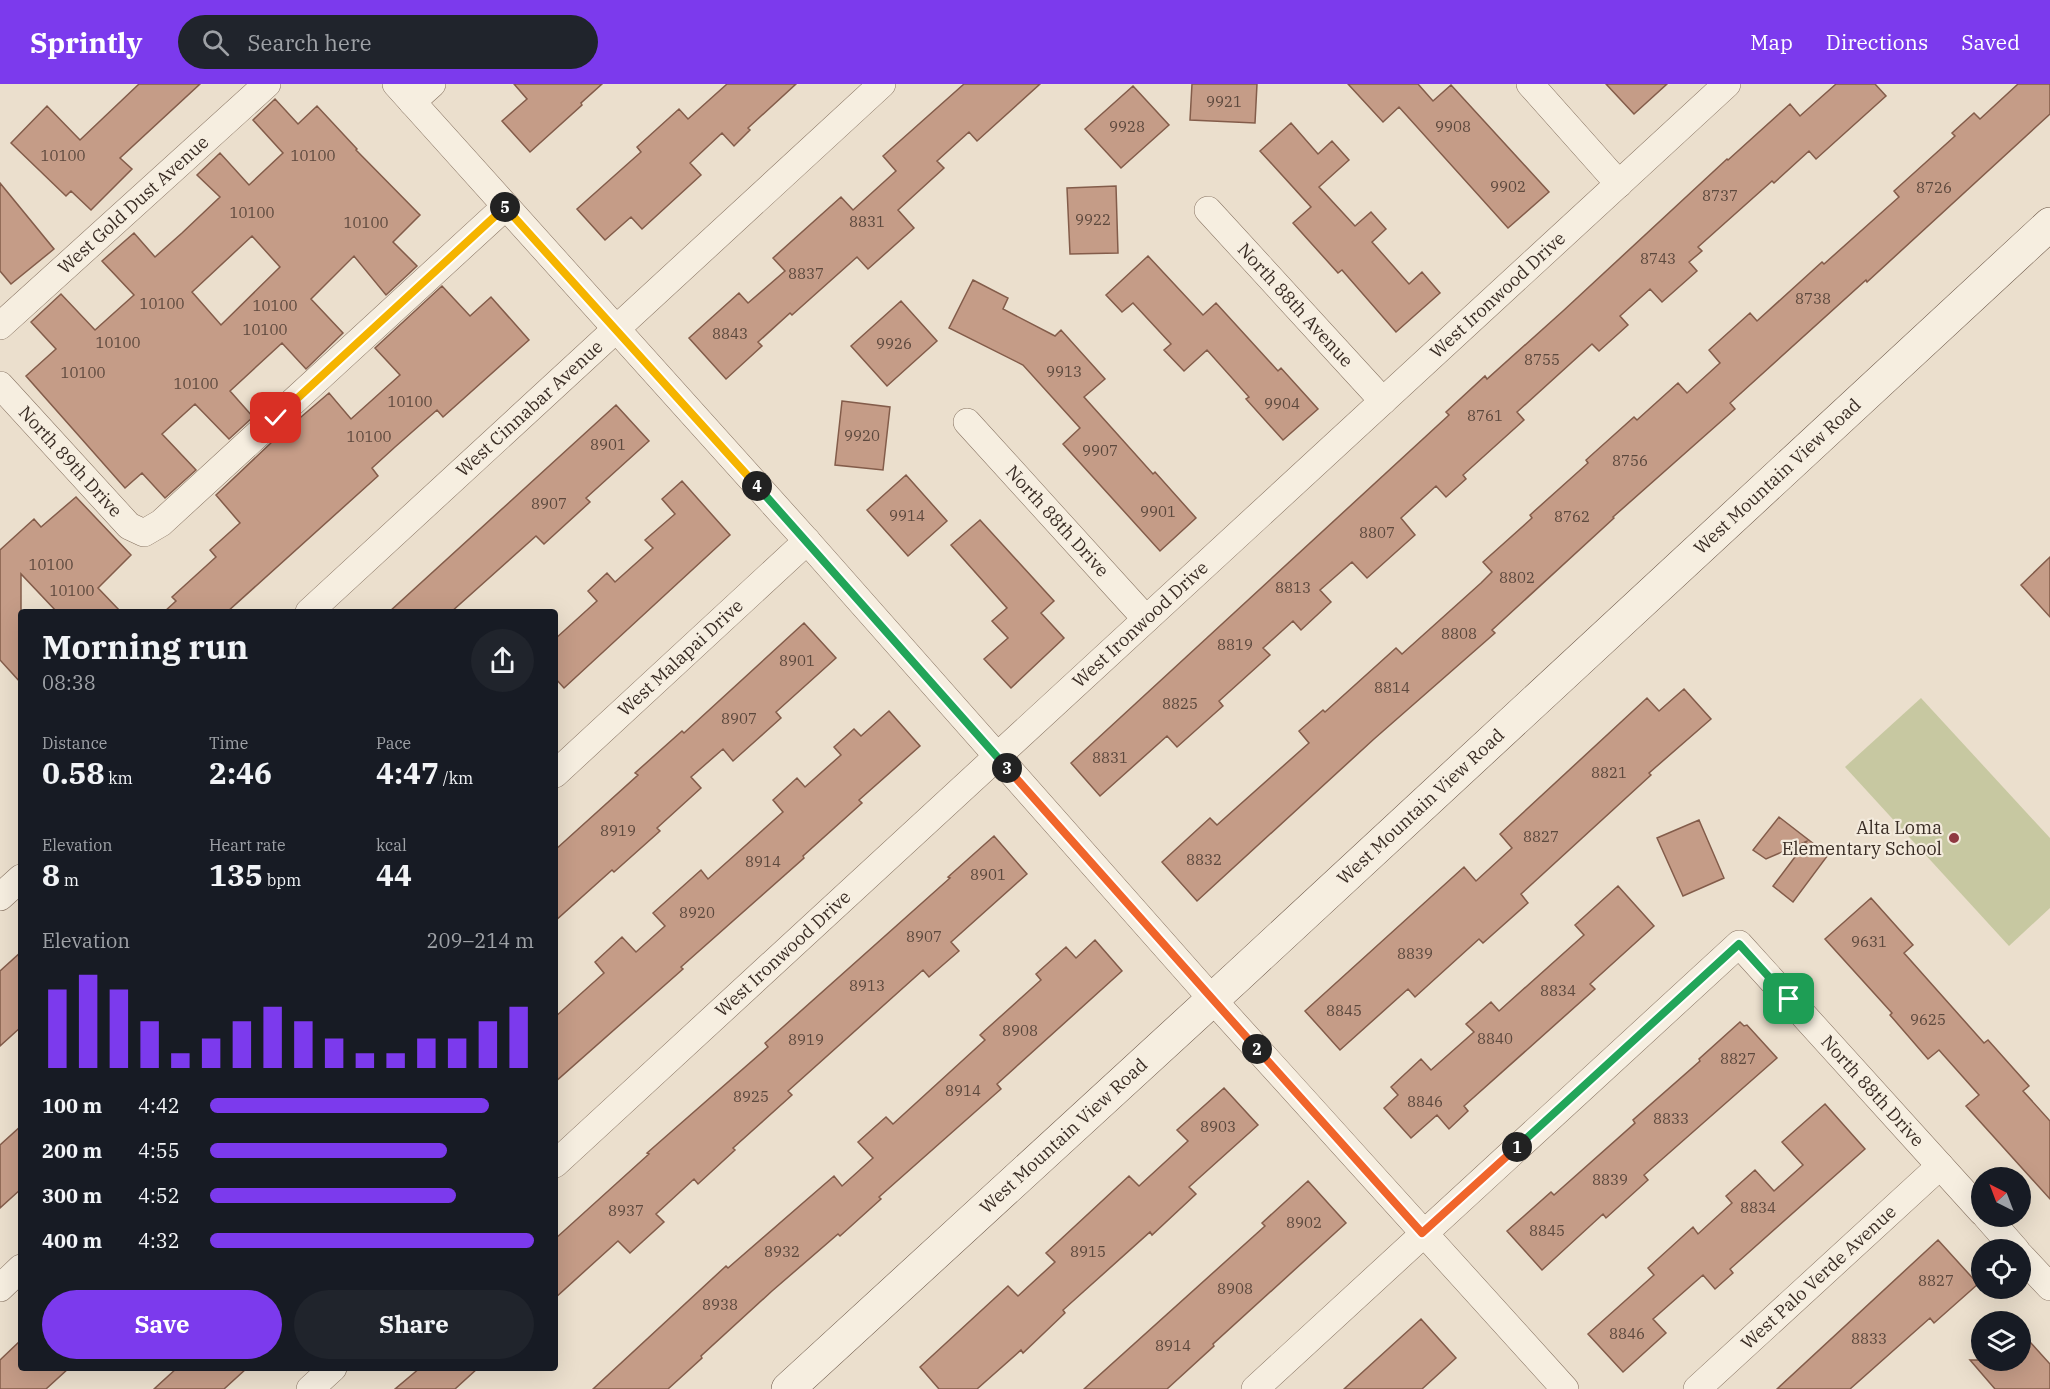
<!DOCTYPE html>
<meta charset="utf-8">
<style>
body{margin:0;font-family:"IBM Plex Serif",serif;background:#20242c;color:#f1f3f6;height:100vh;display:flex;flex-direction:column;font-size:22px;white-space:nowrap}
*{box-sizing:border-box;margin:0}
p{font-size:20px;color:#9ea1a6}
.icon{flex:none;width:33px;height:33px;fill:none;stroke:currentColor;stroke-width:2;stroke-linecap:round;stroke-linejoin:round}
.map{position:relative;flex:1;overflow:hidden}
.side{position:absolute;left:18px;top:525px;width:540px;height:762px;display:flex;flex-direction:column;background:#171b24;border-radius:6px;box-shadow:0 6px 24px #0002}
.side>*{flex:none}
.needle{width:39px;rotate:318deg}
.buttons{position:absolute;left:1971px;top:1083px;display:grid;gap:12px}
.buttons a{display:grid;place-items:center;width:60px;height:60px;border-radius:50%;background:#171b24;box-shadow:0 6px 24px #0002;font-size:30px}
.pin{position:absolute;display:grid;place-items:center;width:51px;height:51px;color:#fff;margin:-26px;border-radius:12px;box-shadow:0 3px 9px #0006}
.km{position:absolute;width:30px;height:30px;margin:-15px;border-radius:50%;background:#222;color:#fff;font-size:16px;line-height:30px;text-align:center}
.round{display:grid;place-items:center;flex:none;width:63px;height:63px;border-radius:32px;background:#20242c}
.summary{display:flex;align-items:center;justify-content:space-between;height:102px;padding:0 24px}
h1{font-size:33px;font-weight:700;line-height:45px}
.stats{display:grid;grid-template-columns:repeat(3,1fr);gap:9px;height:102px;padding:6px 24px}
.stats div{display:grid;align-content:center}
.stats b{font-size:30px;font-weight:700}
.stats small{font-size:16px;font-weight:400}
.stats p{font-size:16px}
.chart{height:168px;padding:12px 24px}
.chart p{display:flex;justify-content:space-between}
.chart svg{width:100%;height:108px;margin-top:6px;stroke:#7c3aed;stroke-width:6}
.action{display:flex;gap:12px;margin-top:auto;padding:12px 24px}
.action a{flex:1;height:69px;border-radius:36px;background:#7c3aed;color:#fff;font-size:24px;font-weight:700;line-height:69px;text-align:center}
.action a+a{background:#20242c;color:#f1f3f6}
ul{padding:0 24px;list-style:none;font-size:20px}
li{display:grid;grid-template-columns:96px 72px 1fr;align-items:center;height:45px}
li i{height:15px;border-radius:8px;background:#7c3aed}
header{display:flex;align-items:center;gap:36px;box-sizing:border-box;height:84px;padding:0 30px;background:#7c3aed;color:#fff}
header strong{font-size:28px}
nav{display:flex;gap:33px;margin-inline-start:auto;font-size:21px}
.search{width:420px;height:54px;background:#20242c;display:flex;align-items:center;gap:15px;box-sizing:border-box;padding:0 21px;border-radius:33px;color:#9ea1a6;font-size:22px}
.map>svg:first-child{display:block}
.pitch{fill:#c7c8a1}
.building{fill:#c59c87;stroke:#835c4a;stroke-width:1.5;fill-rule:evenodd}
.lines{fill:none;stroke-linecap:round;stroke-linejoin:round}
.street-casing{stroke:#877362;stroke-width:28}
.secondary-casing{stroke:#695445;stroke-width:34}
.street{stroke:#f6eee0;stroke-width:27}
.secondary{stroke:#f6eee0;stroke-width:33}
.split-1-casing{stroke:#fff;stroke-width:12}
.split-2-casing{stroke:#fff;stroke-width:12}
.split-3-casing{stroke:#fff;stroke-width:12}
.split-4-casing{stroke:#fff;stroke-width:12}
.split-5-casing{stroke:#fff;stroke-width:12}
.split-6-casing{stroke:#fff;stroke-width:12}
.split-1{stroke:#22a559;stroke-width:8}
.split-2{stroke:#f0652b;stroke-width:8}
.split-3{stroke:#f0652b;stroke-width:8}
.split-4{stroke:#22a559;stroke-width:8}
.split-5{stroke:#f5b400;stroke-width:8}
.split-6{stroke:#f5b400;stroke-width:8}
.poi-dot{fill:#8f3840;stroke:#f3eadc;stroke-width:2}
.labels{text-anchor:middle;stroke-width:4.5;stroke-linejoin:round;paint-order:stroke}
.number-label{font-size:15px;fill:#5c483d}
.street-label{font-size:18px;fill:#392c24;stroke:#f3eadc}
.poi-label{font-size:18px;fill:#392c24;stroke:#f3eadc;text-anchor:end}
</style>
<header>
<strong>Sprintly</strong>
<div class="search"><svg class="icon" aria-label="search" viewBox="0 0 24 24"><circle cx="10" cy="10" r="6"/><path d="M15 15l6 6"/></svg>Search here</div>
<nav><a>Map</a><a>Directions</a><a>Saved</a></nav>
</header>
<div class="map">
<svg width="2050" height="1305" viewBox="0 0 2050 1305">
<rect width="100%" height="100%" fill="#ebdfcd"/>
<path class="pitch" d="M1921,614l129,140v70l-41,38 -164,-179z"/>
<path class="building" d="M139,0h61l-80,74 12,11 -41,41 -20,-19 -5,5 -55,-53 36,-37 33,34z
M514,0h88l-21,19 1,2 -52,47 -28,-31 25,-22z
M727,0h69l-48,44 2,2 -16,16 -12,-13 -32,30 11,12 -59,54 -11,-12 -26,23 -28,-31 64,-57 -4,-5 42,-38 9,10z
M964,0h76l-63,57 -8,-9 -32,29 7,7 -46,42 16,18 -46,41 -11,-12 -65,58 -2,-2 -32,29 4,4 -36,33 -37,-41 50,-45 9,10 37,-32 -12,-13 68,-61 12,13 43,-39 -13,-15z
M1192,0h65l-2,39 -65,-3z
M1348,0h70l15,17 18,-16 98,107 -41,36 -109,-121 -16,15z
M1606,0h61l-33,30z
M1836,0h39l11,12 -70,63 -7,-8 -35,32 -2,-2 -74,66 4,4 -13,11 8,9 -35,31 -12,-13 -30,27 8,9 -29,26 -7,-7 -75,68 7,8 -61,55 3,4 -20,18 -10,-11 -35,32 14,17 -48,43 -15,-16 -32,28 11,12 -30,28 -8,-9 -30,27 7,7 -51,46 4,5 -46,41 -10,-11 -67,60 -29,-33 378,-348 -3,-3 39,-36 2,3 76,-68 164,-152 1,1 62,-56 10,12z
M2018,0h32v30l-183,168 -1,-2 -136,123 5,6 -122,108 1,1 -122,112 3,3 -121,106 -177,162 -35,-39 48,-44 7,7 92,-82 -10,-12 24,-21 2,2 71,-64 6,6 79,-71 11,-11 -9,-10 49,-44 -2,-3 58,-52 -2,-3 48,-43 3,3 41,-37 9,10 33,-30 -11,-13 41,-37 7,8 65,-59 2,2 75,-67 -5,-6 61,-55 -3,-3 22,-20 6,6z
M1133,2l36,39 -48,43 -36,-39z
M275,15l23,25 19,-18 40,43 -1,1 64,65 -27,27 24,24 -31,29 -32,-39 -43,43 32,34 -37,36 -24,-26 -52,48 23,26 -24,22 -34,-35 -33,30 34,36 -31,28 -23,-25 -17,15 -99,-112 30,-27 -25,-27 30,-28 34,36 39,-35 -32,-34 32,-28 21,24 27,-24 38,-36 -23,-22 23,-22 29,32 34,-32 -30,-33zM252,152l28,31 -59,58 -29,-33z
M1291,39l27,31 14,-13 17,19 -30,27 36,39 16,-14 15,17 -14,13 37,42 13,-12 18,21 -44,39 -54,-62 -4,3 -45,-50 18,-16 -51,-56z
M0,99l54,66 -43,35 -11,-13z
M1116,102l2,67 -48,1 -3,-66z
M1148,172l55,59 13,-12 62,68 3,-3 37,41 -35,31 -37,-41 3,-2 -42,-47 -23,21 -20,-21 7,-6 -38,-41 -11,9 -16,-17z
M973,196l35,18 -5,11 52,27 6,-6 44,49 -21,18 69,77 2,-2 41,46 -36,33 -97,-107 17,-16 -57,-63 -74,-37z
M442,202l28,30 21,-19 38,43 -86,77 -6,-7 -42,37 -23,21 6,8 -151,136h-63l12,-11 -4,-4 44,-40 -6,-7 30,-27 -24,-28 57,-54 56,-48 22,26 49,-44 -25,-27z
M901,217l36,40 -50,45 -36,-40z
M842,317l48,6 -7,63 -48,-5z
M616,321l33,36 -63,57 4,4 -46,42 -8,-8 -85,76h-62z
M906,391l41,46 -39,35 -41,-46z
M682,397l48,54 -166,153 -9,-10v-39l42,-38 -9,-10 19,-18 8,9 38,-34 -8,-8 30,-26 -13,-15z
M76,413l55,58 -33,33 23,24h-64l-36,-38v109l-21,-23v-110l34,-31 7,8z
M980,436l74,81 -13,12 23,25 -53,50 -27,-29 24,-21 -16,-17 15,-13 -56,-63z
M2050,473v60l-29,-32z
M804,539l32,35 -60,54 5,6 -48,43 -10,-12 -32,28 10,11 -44,40 3,3 -46,41 -2,-2 -57,51v-71l83,-75 -3,-2 47,-42 2,2z
M1684,605l27,30 -62,54 2,2 -130,119 7,9 -45,40 -4,-4 -64,58 -7,-8 -68,61 -35,-39 159,-144 12,14 36,-33 -12,-14 147,-136 12,13z
M889,627l31,35 -61,54 3,3 -59,53 1,2 -123,109 2,2 -128,113v-65l49,-44 -9,-11 27,-25 14,15 29,-26 -12,-13 48,-43 7,9 75,-67 -10,-12 24,-22 8,9 36,-32 -7,-8 20,-18 7,7z
M1779,733l49,38 -35,47 -20,-16 34,-45 -41,18 -13,-9z
M1699,736l25,58 -41,18 -26,-58z
M994,752l33,38 -76,68 8,9 -30,26 -6,-7 -135,121 4,4 -59,53 2,2 -37,34 -4,-5 -38,35 8,8 -34,31 -12,-12 -63,57v-59l94,-85 -2,-1 121,-106 -3,-4 185,-165 -2,-1z
M1618,802l36,40 -64,58 5,5 -131,117 4,5 -19,18 -12,-14 -26,23 -27,-30 14,-13 -7,-8 30,-28 10,11 43,-38 -8,-8 25,-22 8,9 85,-76 -9,-10z
M1871,814l42,47 -9,8 80,90 4,-3 41,46 -6,5 27,30v78l-84,-93 13,-11 -40,-45 -11,9 -38,-44 2,-2 -67,-74z
M1095,856l27,31 -125,113 4,5 -122,108 2,2 -41,37 -2,-2 -66,57 -71,65 1,2 -34,31h-75l133,-123 2,2 106,-92 8,10 31,-28 -15,-16 28,-25 7,7 92,-84 -5,-5 61,-55 -5,-6 30,-27 10,11z
M21,868v75l-21,19v-75z
M1740,938l4,4 3,-1 30,33 -133,117 4,5 -42,38 -3,-4 -61,56 -35,-39 44,-39 3,3 81,-72 -2,-3 67,-59 -1,-2z
M1224,1004l34,37 -69,62 7,7 -44,41 -2,-3 -87,78 2,3 -42,40 -2,-3 -44,39h-38l-19,-22 88,-81 10,10 37,-34 -9,-9 83,-77 10,10 49,-45 -11,-11z
M1825,1020l40,45 -135,120 3,4 -18,16 -12,-14 -50,44 13,14 -43,39 -35,-38 66,-59 -6,-7 45,-41 5,7 34,-31 -6,-7 29,-26 19,21 29,-26 -21,-23z
M21,1042v63l-21,19v-63z
M1308,1097l38,42 -133,121 1,2 -47,43h-83l181,-163 -3,-3z
M1938,1156l40,44 -44,39 -4,-5 -80,71h-73z
M1421,1235l35,39 -34,31h-78z
M2020,1247l30,33v25h-55l-25,-29h50z
M21,1256v28h48l-23,21h-46v-29z
M177,1284h70l-23,21h-70z
M420,1284h58l-23,21h-60z"/>
<g class="lines">
<defs>
<g id="street">
<path d="M396,0l411,457 406,459 352,389"/>
<path d="M1530,0l89,100"/>
<path d="M412,18l20,-18"/>
<path id="s1" d="M1208,126l175,191"/>
<path id="s2" d="M0,242l267,-242"/>
<path id="s3" d="M0,301l129,141 15,7 17,-10 344,-316"/>
<path id="s4" d="M967,338l179,197"/>
<path id="s5" d="M309,528l573,-528"/>
<path id="s6" d="M555,690l252,-233"/>
<path d="M0,813l21,-19"/>
<path id="s7" d="M555,1080l1172,-1080"/>
<path d="M1986,1132l30,34"/>
<path d="M2020,1171l30,32"/>
<path d="M0,1204l21,-20"/>
<path d="M310,1305l23,-21"/>
<path id="s8" d="M1255,1305l484,-445 243,268"/>
<path id="s9" d="M1697,1305l243,-223"/>
</g>
<g id="secondary">
<path id="s10" d="M788,1305l449,-412 813,-753"/>
</g>
</defs>
<use href="#street" class="street-casing"/>
<use href="#secondary" class="secondary-casing"/>
<use href="#street" class="street"/>
<use href="#secondary" class="secondary"/>
</g>
<g class="lines">
<defs>
<path id="split-1" d="M1517,1063l222,-203 50,55"/>
<path id="split-2" d="M1257,965l165,184 95,-86"/>
<path id="split-3" d="M1007,684l250,281"/>
<path id="split-4" d="M757,402l250,282"/>
<path id="split-5" d="M505,123l252,279"/>
<path id="split-6" d="M276,334l229,-211"/>
</defs>
<use href="#split-1" class="split-1-casing"/>
<use href="#split-2" class="split-2-casing"/>
<use href="#split-3" class="split-3-casing"/>
<use href="#split-4" class="split-4-casing"/>
<use href="#split-5" class="split-5-casing"/>
<use href="#split-6" class="split-6-casing"/>
<use href="#split-1" class="split-1"/>
<use href="#split-2" class="split-2"/>
<use href="#split-3" class="split-3"/>
<use href="#split-4" class="split-4"/>
<use href="#split-5" class="split-5"/>
<use href="#split-6" class="split-6"/>
</g>
<circle class="poi-dot" cx="1954" cy="754" r="6"/>
<g class="labels">
<g class="number-label">
<text x="1224" y="23">9921</text>
<text x="1127" y="48">9928</text>
<text x="1453" y="48">9908</text>
<text x="63" y="77">10100</text>
<text x="313" y="77">10100</text>
<text x="1508" y="108">9902</text>
<text x="1934" y="109">8726</text>
<text x="1720" y="117">8737</text>
<text x="252" y="134">10100</text>
<text x="1093" y="141">9922</text>
<text x="867" y="143">8831</text>
<text x="366" y="144">10100</text>
<text x="1658" y="180">8743</text>
<text x="806" y="195">8837</text>
<text x="1813" y="220">8738</text>
<text x="162" y="225">10100</text>
<text x="275" y="227">10100</text>
<text x="265" y="251">10100</text>
<text x="730" y="255">8843</text>
<text x="118" y="264">10100</text>
<text x="894" y="265">9926</text>
<text x="1542" y="281">8755</text>
<text x="1064" y="293">9913</text>
<text x="83" y="294">10100</text>
<text x="196" y="305">10100</text>
<text x="410" y="323">10100</text>
<text x="1282" y="325">9904</text>
<text x="1485" y="337">8761</text>
<text x="862" y="357">9920</text>
<text x="369" y="358">10100</text>
<text x="608" y="366">8901</text>
<text x="1100" y="372">9907</text>
<text x="1630" y="382">8756</text>
<text x="549" y="425">8907</text>
<text x="1158" y="433">9901</text>
<text x="907" y="437">9914</text>
<text x="1572" y="438">8762</text>
<text x="1377" y="454">8807</text>
<text x="51" y="486">10100</text>
<text x="1517" y="499">8802</text>
<text x="1293" y="509">8813</text>
<text x="72" y="512">10100</text>
<text x="1459" y="555">8808</text>
<text x="1235" y="566">8819</text>
<text x="797" y="582">8901</text>
<text x="1392" y="609">8814</text>
<text x="1180" y="625">8825</text>
<text x="739" y="640">8907</text>
<text x="1110" y="679">8831</text>
<text x="1609" y="694">8821</text>
<text x="618" y="752">8919</text>
<text x="1541" y="758">8827</text>
<text x="1204" y="781">8832</text>
<text x="763" y="783">8914</text>
<text x="988" y="796">8901</text>
<text x="697" y="834">8920</text>
<text x="924" y="858">8907</text>
<text x="1869" y="863">9631</text>
<text x="1415" y="875">8839</text>
<text x="867" y="907">8913</text>
<text x="1558" y="912">8834</text>
<text x="1344" y="932">8845</text>
<text x="1928" y="941">9625</text>
<text x="1020" y="952">8908</text>
<text x="1495" y="960">8840</text>
<text x="806" y="961">8919</text>
<text x="1738" y="980">8827</text>
<text x="963" y="1012">8914</text>
<text x="751" y="1018">8925</text>
<text x="1425" y="1023">8846</text>
<text x="1671" y="1040">8833</text>
<text x="1218" y="1048">8903</text>
<text x="1610" y="1101">8839</text>
<text x="1758" y="1129">8834</text>
<text x="626" y="1132">8937</text>
<text x="1304" y="1144">8902</text>
<text x="1547" y="1152">8845</text>
<text x="782" y="1173">8932</text>
<text x="1088" y="1173">8915</text>
<text x="1936" y="1202">8827</text>
<text x="1235" y="1210">8908</text>
<text x="720" y="1226">8938</text>
<text x="1627" y="1255">8846</text>
<text x="1869" y="1260">8833</text>
<text x="1173" y="1267">8914</text>
</g>
<g class="street-label">
<text dy="6" stroke="none"><textPath href="#s2" startOffset="180">West Gold Dust Avenue</textPath></text>
<text dy="6" stroke="none"><textPath href="#s7" startOffset="1282">West Ironwood Drive</textPath></text>
<text dy="6" stroke="none"><textPath href="#s1" startOffset="129">North 88th Avenue</textPath></text>
<text dy="6" stroke="none"><textPath href="#s5" startOffset="300">West Cinnabar Avenue</textPath></text>
<text dy="6" stroke="none"><textPath href="#s3" startOffset="104">North 89th Drive</textPath></text>
<text dy="6" stroke="none"><textPath href="#s10" startOffset="1346">West Mountain View Road</textPath></text>
<text dy="6" stroke="none"><textPath href="#s4" startOffset="134">North 88th Drive</textPath></text>
<text dy="6" stroke="none"><textPath href="#s7" startOffset="796">West Ironwood Drive</textPath></text>
<text dy="6" stroke="none"><textPath href="#s6" startOffset="171">West Malapai Drive</textPath></text>
<text dy="6" stroke="none"><textPath href="#s10" startOffset="860">West Mountain View Road</textPath></text>
<text dy="6" stroke="none"><textPath href="#s7" startOffset="310">West Ironwood Drive</textPath></text>
<text dy="6" stroke="none"><textPath href="#s8" startOffset="856">North 88th Drive</textPath></text>
<text dy="6" stroke="none"><textPath href="#s10" startOffset="374">West Mountain View Road</textPath></text>
<text dy="6" stroke="none"><textPath href="#s9" startOffset="165">West Palo Verde Avenue</textPath></text>
</g>
<g class="poi-label">
<text x="1942" y="750">Alta Loma<tspan x="1942" dy="21">Elementary School</tspan></text>
</g>
</g>
</svg>
<div class="buttons">
<a><svg class="needle" viewBox="-14 -14 28 28"><path d="M0-13l5 13h-10z" fill="#e53935"/><path d="M0 13l5-13h-10z" fill="#9ea1a6"/></svg></a>
<a><svg class="icon" aria-label="locate" viewBox="0 0 24 24"><circle cx="12" cy="12" r="6"/><path d="M12 2v4M12 18v4M2 12h4M18 12h4"/></svg></a>
<a><svg class="icon" aria-label="layers" viewBox="0 0 24 24"><path d="M12 4l9 5-9 5-9-5zM3 14l9 5 9-5"/></svg></a>
</div>
<div class="pin" style="left:1789px;top:915px;background:#1e9e55"><svg class="icon" aria-label="arrive" viewBox="0 0 24 24"><path d="M6 21V4h12l-3 4 3 4H6"/></svg></div>
<div class="pin" style="left:276px;top:334px;background:#d93025"><svg class="icon" aria-label="check" viewBox="0 0 24 24"><path d="M5 12l5 5 9-10"/></svg></div>
<b class="km" style="left:1517px;top:1063px">1</b>
<b class="km" style="left:1257px;top:965px">2</b>
<b class="km" style="left:1007px;top:684px">3</b>
<b class="km" style="left:757px;top:402px">4</b>
<b class="km" style="left:505px;top:123px">5</b>
<section class="side">
<div class="summary"><div><h1>Morning run</h1><p>08:38</p></div><a class="round"><svg class="icon" aria-label="share" viewBox="0 0 24 24"><path d="M12 15V3M7 8l5-5 5 5M5 13v7h14v-7"/></svg></a></div>
<div class="stats">
<div><p>Distance</p><b>0.58<small> km</small></b></div>
<div><p>Time</p><b>2:46</b></div>
<div><p>Pace</p><b>4:47<small> /km</small></b></div>
</div>
<div class="stats">
<div><p>Elevation</p><b>8<small> m</small></b></div>
<div><p>Heart rate</p><b>135<small> bpm</small></b></div>
<div><p>kcal</p><b>44</b></div>
</div>
<div class="chart"><p><span>Elevation</span>209–214 m</p>
<svg viewBox="0 0 160 44" preserveAspectRatio="none"><path d="M5 44V12M15 44V6M25 44V12M35 44V25M45 44V38M55 44V32M65 44V25M75 44V19M85 44V25M95 44V32M105 44V38M115 44V38M125 44V32M135 44V32M145 44V25M155 44V19"/></svg>
</div>
<ul>
<li><b>100 m</b>4:42<i style="width:86%"></i></li>
<li><b>200 m</b>4:55<i style="width:73%"></i></li>
<li><b>300 m</b>4:52<i style="width:76%"></i></li>
<li><b>400 m</b>4:32<i style="width:100%"></i></li>
</ul>
<div class="action"><a>Save</a><a>Share</a></div>
</section>
</div>
